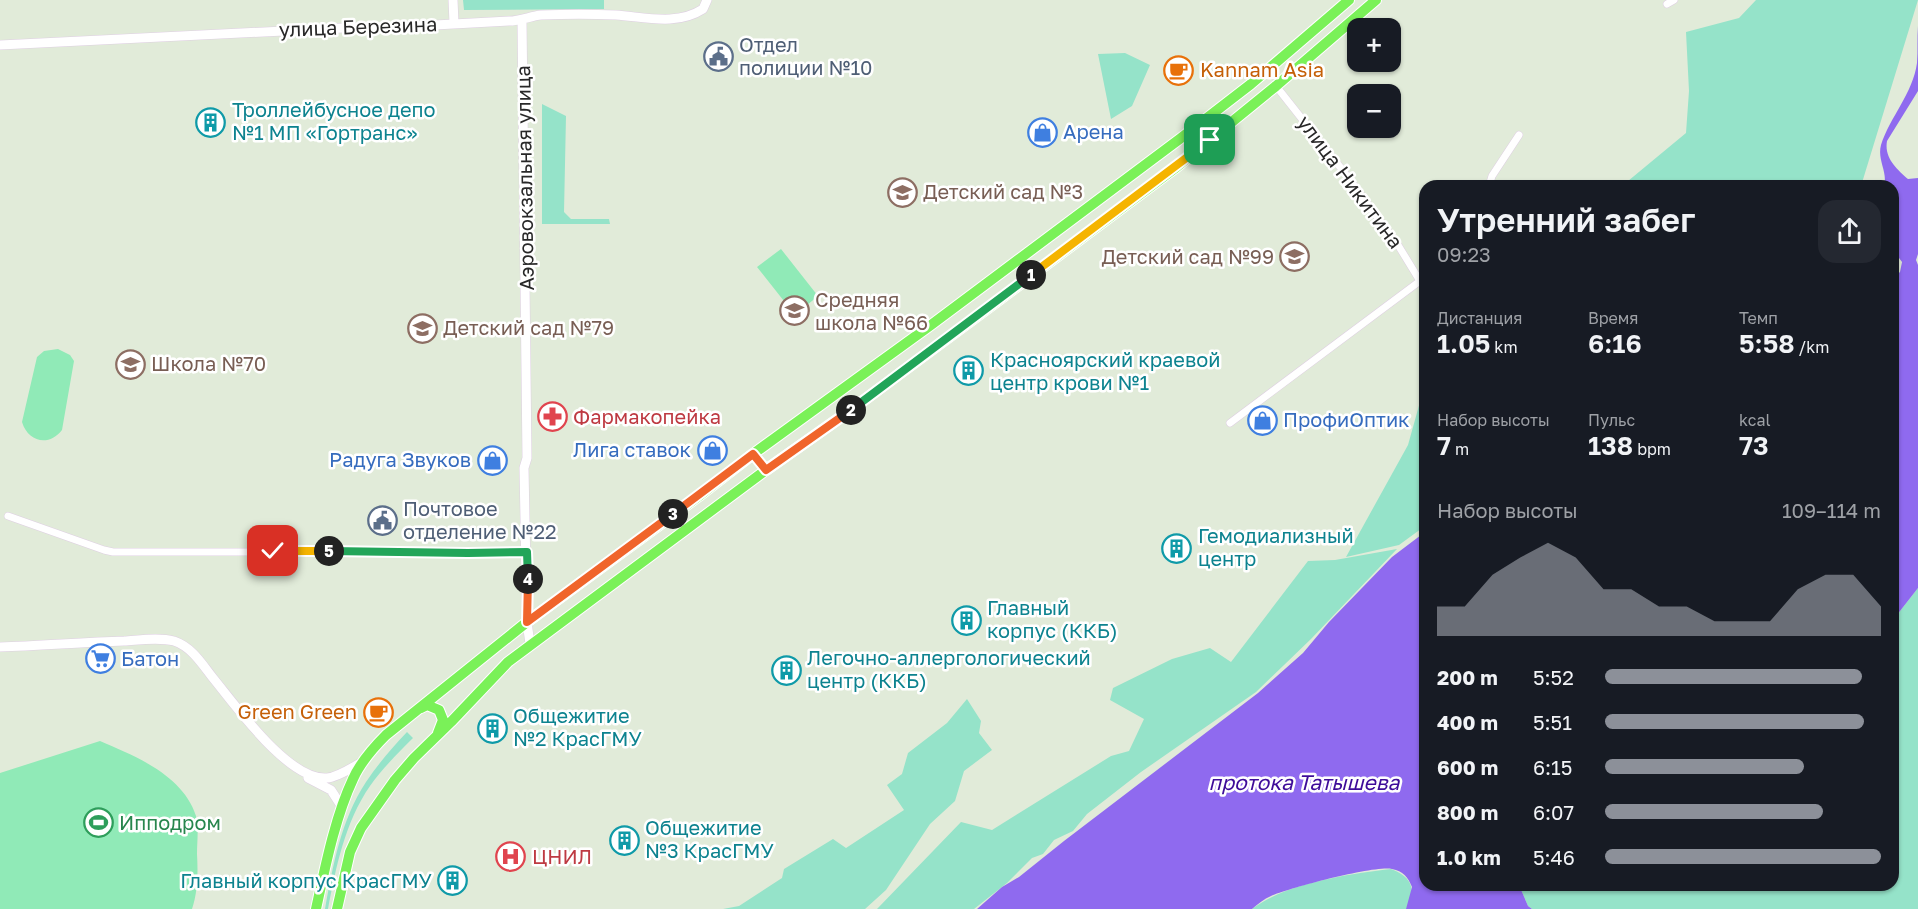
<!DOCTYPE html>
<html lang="ru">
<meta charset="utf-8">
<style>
body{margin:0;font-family:"Golos Text",sans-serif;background:#242831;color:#f1f3f6;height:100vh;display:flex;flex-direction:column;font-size:22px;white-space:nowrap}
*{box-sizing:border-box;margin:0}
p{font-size:20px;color:#9ea1a6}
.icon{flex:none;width:33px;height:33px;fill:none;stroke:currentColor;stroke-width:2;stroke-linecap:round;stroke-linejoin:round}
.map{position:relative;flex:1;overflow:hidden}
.sheet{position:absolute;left:1419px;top:180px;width:480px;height:711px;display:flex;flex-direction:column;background:#171b24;border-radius:18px;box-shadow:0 2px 4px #0004}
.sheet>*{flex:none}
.fabs{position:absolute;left:1347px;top:18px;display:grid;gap:12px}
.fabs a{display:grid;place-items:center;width:54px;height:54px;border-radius:12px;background:#171b24;box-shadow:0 2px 4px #0004;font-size:30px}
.pin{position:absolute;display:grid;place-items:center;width:51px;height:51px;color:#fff;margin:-26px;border-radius:12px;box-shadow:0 3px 9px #0006}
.km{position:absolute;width:30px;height:30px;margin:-15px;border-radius:50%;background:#222;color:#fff;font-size:16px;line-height:30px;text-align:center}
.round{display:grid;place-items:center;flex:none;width:63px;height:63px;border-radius:18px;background:#242831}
.summary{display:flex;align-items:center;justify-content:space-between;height:102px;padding:0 18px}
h1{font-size:33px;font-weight:600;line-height:45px}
.figures{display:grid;grid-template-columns:repeat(3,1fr);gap:9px;height:102px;padding:6px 18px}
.figures div{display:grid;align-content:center}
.figures b{font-size:26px;font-weight:600}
.figures small{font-size:16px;font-weight:400}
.figures p{font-size:16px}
.chart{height:168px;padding:12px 18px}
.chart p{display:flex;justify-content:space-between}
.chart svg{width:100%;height:108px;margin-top:6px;fill:#8c9099;opacity:.7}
ul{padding:0 18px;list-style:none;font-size:20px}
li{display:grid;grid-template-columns:96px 72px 1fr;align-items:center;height:45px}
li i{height:15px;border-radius:8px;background:#8c9099}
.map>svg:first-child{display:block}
.green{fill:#95e3c9}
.pitch{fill:#90eab7}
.water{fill:#8f6aef}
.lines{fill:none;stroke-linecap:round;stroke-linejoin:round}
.minor-casing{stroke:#decfe2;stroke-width:8}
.tertiary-casing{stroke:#decfe2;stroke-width:10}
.primary-casing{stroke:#fff;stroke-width:12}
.minor{stroke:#fff;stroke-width:7}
.tertiary{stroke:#fff;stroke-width:9}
.primary{stroke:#7af158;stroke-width:10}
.split-1-casing{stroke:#fff;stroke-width:12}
.split-2-casing{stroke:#fff;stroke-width:12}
.split-3-casing{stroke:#fff;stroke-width:12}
.split-4-casing{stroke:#fff;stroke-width:12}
.split-5-casing{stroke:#fff;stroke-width:12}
.split-6-casing{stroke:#fff;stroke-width:12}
.split-1{stroke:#f5b400;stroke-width:8}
.split-2{stroke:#22a559;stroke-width:8}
.split-3{stroke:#f0652b;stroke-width:8}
.split-4{stroke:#f0652b;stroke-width:8}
.split-5{stroke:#22a559;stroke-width:8}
.split-6{stroke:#f5b400;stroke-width:8}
.labels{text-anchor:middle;stroke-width:5;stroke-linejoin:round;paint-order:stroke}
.street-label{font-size:20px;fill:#282828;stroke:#fff}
.service-label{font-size:20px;fill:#4e5e75;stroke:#fff;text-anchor:start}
.food-label{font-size:20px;fill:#c56008;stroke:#fff;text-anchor:start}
.culture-label{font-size:20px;fill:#0d838f;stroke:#fff;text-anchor:start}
.shop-label{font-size:20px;fill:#366cbe;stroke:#fff;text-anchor:start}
.education-label{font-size:20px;fill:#785e54;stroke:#fff;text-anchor:start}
.health-label{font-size:20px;fill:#be3a42;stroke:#fff;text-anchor:start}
.leisure-label{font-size:20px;fill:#27864d;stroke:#fff;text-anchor:start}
.water-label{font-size:21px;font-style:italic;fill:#3e0c99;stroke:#fff}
</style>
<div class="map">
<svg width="1918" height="909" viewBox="0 0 1918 909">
<rect width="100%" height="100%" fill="#e1ebd9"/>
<path class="green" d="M463,0h141v9l-140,1z
M1756,0h162l-57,186h-239l64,-53 3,-42 -3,-59 53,-14z
M1125,53l25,12 -18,41 -21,13 -13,-65z
M542,104l24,12 -2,96 7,7h38l1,5h-68z
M1425,384v142l-26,19 -53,12 62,-112z
M1397,549l-86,90 -55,53 -115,80 -54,42 -14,17 -19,9 -11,14 -11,4 -25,25 -33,26h-97l84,-87 31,8 119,-74 18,-5 15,-32 -34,-19 3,-12 59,-29 38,-11 21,14 77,-101 27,-1z
M1918,588v321h-386l-4,-3 -9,-21h374v-265z
M967,699l14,22 -2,12 13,17 -28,21 -9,30 -25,23 -44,66 -21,19h-142l16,-3 43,-28 2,-9 49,-30 13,9 58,-38 -17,-25 15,-11 6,-21 39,-30z
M407,732l6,6c-15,15 -31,31 -43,48 -25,36 -34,81 -42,123h-3c8,-44 16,-89 41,-127 12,-18 26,-34 41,-50z
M1391,869c21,8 26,20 15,40h-154c34,-26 97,-35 139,-40z"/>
<path class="pitch" d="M781,249l37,47 -23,19 -38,-48z
M58,349l12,6 4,6 -12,69c-13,17 -34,12 -40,-8l15,-65 7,-6z
M100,741c35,15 83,34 96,75 3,11 1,26 1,38 1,17 1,38 -5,55h-192v-136z"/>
<path class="water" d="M1918,26v65l-31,50c-3,17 10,28 21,38l10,-1v76l-2,6 2,5v323l-25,32v-342l7,-6 2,-10 -3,-4 -6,2v-74h-9c4,-14 -7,-26 -3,-41 9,-28 32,-52 36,-82 1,-12 0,-25 1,-37z
M1425,532v353h94l9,21 4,3h-126l6,-22c-4,-10 -9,-16 -20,-18 -17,-4 -103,19 -121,27 -7,3 -13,8 -19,13h-275l25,-22 17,-10 45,-36 194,-148 45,-40 26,-31 63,-65z"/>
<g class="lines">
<defs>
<path id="minor" d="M1667,4l7,-4
M1276,86l68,86 54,73 22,36
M1489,186l3,-10 27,-41
M1230,423l190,-142 5,-8
M8,516l96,34 9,2h414"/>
<path id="tertiary" d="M453,0l1,23
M522,20l5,438 -3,10 3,154 3,22
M0,45l363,-18h35l111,-6c11,0 22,-5 32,-6 25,-1 51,-1 75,0 29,2 61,11 87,-6l4,-9
M0,647c41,-1 82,-5 124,-6 16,-1 35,-4 50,0 18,6 28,23 39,37 23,28 76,103 114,100 12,-1 27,-12 37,-17
M308,778l23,12 11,17"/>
<path id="primary" d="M421,708l6,-3 12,5 4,10 -5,13
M316,909c9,-41 19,-92 37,-130 7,-16 21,-32 33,-44l141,-113 172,-126 54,-42 178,-129 250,-187 70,-54 98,-84
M337,909l13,-57 11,-24 34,-48 19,-22 37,-36 57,-60 258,-192 82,-58 139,-103 187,-140 102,-83 100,-86"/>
</defs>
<use href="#minor" class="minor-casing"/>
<use href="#tertiary" class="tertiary-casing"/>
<use href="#primary" class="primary-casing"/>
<use href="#minor" class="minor"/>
<use href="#tertiary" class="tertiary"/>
<use href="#primary" class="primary"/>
</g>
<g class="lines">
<defs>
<path id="split-1" d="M1031,275l179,-135"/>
<path id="split-2" d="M851,410l180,-135"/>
<path id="split-3" d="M673,514l80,-60 13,16 85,-60"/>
<path id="split-4" d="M528,579l-1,43 146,-108"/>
<path id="split-5" d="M329,551l139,2 59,-1 1,27"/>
<path id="split-6" d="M273,551h56"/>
</defs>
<use href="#split-1" class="split-1-casing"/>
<use href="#split-2" class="split-2-casing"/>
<use href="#split-3" class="split-3-casing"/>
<use href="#split-4" class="split-4-casing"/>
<use href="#split-5" class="split-5-casing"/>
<use href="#split-6" class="split-6-casing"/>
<use href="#split-1" class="split-1"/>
<use href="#split-2" class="split-2"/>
<use href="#split-3" class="split-3"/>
<use href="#split-4" class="split-4"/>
<use href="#split-5" class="split-5"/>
<use href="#split-6" class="split-6"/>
</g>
<defs>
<symbol id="civic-ring" viewBox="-11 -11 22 22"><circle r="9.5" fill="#fff" stroke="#5c6f8a" stroke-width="1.5"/><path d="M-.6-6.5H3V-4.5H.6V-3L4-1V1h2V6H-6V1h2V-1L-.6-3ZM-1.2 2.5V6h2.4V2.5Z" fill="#5c6f8a"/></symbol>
<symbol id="cafe-ring" viewBox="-11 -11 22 22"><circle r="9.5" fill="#fff" stroke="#e8710a" stroke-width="1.5"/><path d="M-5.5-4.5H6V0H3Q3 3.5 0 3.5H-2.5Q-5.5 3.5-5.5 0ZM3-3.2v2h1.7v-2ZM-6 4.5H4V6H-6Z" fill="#e8710a"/></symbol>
<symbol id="building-ring" viewBox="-11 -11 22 22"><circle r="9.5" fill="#fff" stroke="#0f9aa8" stroke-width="1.5"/><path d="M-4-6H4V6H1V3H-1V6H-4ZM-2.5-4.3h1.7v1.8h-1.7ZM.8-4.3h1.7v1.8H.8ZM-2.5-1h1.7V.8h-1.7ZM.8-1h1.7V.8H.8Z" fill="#0f9aa8"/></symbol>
<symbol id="shop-ring" viewBox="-11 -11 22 22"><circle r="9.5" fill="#fff" stroke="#3f7fe0" stroke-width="1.5"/><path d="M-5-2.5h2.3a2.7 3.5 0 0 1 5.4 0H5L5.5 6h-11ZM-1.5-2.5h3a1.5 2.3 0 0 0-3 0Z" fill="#3f7fe0"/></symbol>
<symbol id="school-ring" viewBox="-11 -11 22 22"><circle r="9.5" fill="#fff" stroke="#8d6e63" stroke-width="1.5"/><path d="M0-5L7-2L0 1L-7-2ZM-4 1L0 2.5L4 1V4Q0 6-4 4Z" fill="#8d6e63"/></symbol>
<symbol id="pharmacy-ring" viewBox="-11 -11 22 22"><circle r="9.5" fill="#fff" stroke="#e0444e" stroke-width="1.5"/><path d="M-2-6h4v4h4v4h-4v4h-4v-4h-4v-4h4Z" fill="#e0444e"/></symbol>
<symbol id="supermarket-ring" viewBox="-11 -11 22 22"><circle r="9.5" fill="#fff" stroke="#3f7fe0" stroke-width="1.5"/><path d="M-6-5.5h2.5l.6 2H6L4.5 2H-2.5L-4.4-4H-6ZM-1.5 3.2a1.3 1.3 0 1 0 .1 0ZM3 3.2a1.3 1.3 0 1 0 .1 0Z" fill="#3f7fe0"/></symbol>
<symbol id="stadium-ring" viewBox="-11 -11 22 22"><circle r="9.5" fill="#fff" stroke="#2e9e5b" stroke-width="1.5"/><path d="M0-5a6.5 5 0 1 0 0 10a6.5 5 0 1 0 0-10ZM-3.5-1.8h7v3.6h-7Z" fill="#2e9e5b"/></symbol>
<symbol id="hospital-ring" viewBox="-11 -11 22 22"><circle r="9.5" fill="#fff" stroke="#e0444e" stroke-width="1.5"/><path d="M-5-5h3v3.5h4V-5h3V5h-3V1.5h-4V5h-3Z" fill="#e0444e"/></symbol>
</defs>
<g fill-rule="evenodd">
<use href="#civic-ring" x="702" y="40" width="33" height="33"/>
<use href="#cafe-ring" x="1162" y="54" width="33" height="33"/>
<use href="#building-ring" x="194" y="106" width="33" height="33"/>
<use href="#shop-ring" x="1026" y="116" width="33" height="33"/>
<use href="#school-ring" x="886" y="176" width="33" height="33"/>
<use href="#school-ring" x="1278" y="240" width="33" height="33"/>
<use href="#school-ring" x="778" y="294" width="33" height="33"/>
<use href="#school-ring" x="406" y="312" width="33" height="33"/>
<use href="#school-ring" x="114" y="348" width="33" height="33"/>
<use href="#building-ring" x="952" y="354" width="33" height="33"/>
<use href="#pharmacy-ring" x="536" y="400" width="33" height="33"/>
<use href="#shop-ring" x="1246" y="404" width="33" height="33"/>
<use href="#shop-ring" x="696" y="434" width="33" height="33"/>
<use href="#shop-ring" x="476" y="444" width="33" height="33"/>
<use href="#civic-ring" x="366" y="504" width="33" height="33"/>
<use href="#building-ring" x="1160" y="532" width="33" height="33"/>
<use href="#building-ring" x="950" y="604" width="33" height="33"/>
<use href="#supermarket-ring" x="84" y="642" width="33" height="33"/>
<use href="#building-ring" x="770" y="654" width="33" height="33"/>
<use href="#cafe-ring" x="362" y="696" width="33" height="33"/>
<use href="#building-ring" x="476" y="712" width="33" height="33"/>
<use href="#stadium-ring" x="82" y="806" width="33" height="33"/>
<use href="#building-ring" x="608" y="824" width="33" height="33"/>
<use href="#hospital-ring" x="494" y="840" width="33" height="33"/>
<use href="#building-ring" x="436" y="864" width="33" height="33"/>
</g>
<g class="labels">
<g class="street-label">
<text transform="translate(358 27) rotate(-2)" y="7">улица Березина</text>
<text transform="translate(525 178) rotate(-91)" y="7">Аэровокзальная улица</text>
<text transform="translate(1350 182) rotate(53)" y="7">улица Никитина</text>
</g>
<g class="service-label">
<text x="739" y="52">Отдел<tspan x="739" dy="23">полиции №10</tspan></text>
<text x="403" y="516">Почтовое<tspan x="403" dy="23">отделение №22</tspan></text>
</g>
<g class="food-label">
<text x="1200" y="77">Kannam Asia</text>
<text x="357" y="719" text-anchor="end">Green Green</text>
</g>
<g class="culture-label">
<text x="232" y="117">Троллейбусное депо<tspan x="232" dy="23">№1 МП «Гортранс»</tspan></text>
<text x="990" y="367">Красноярский краевой<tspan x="990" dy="23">центр крови №1</tspan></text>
<text x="1198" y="543">Гемодиализный<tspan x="1198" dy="23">центр</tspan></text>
<text x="987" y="615">Главный<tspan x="987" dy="23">корпус (ККБ)</tspan></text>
<text x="807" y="665">Легочно-аллергологический<tspan x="807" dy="23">центр (ККБ)</tspan></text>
<text x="513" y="723">Общежитие<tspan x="513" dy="23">№2 КрасГМУ</tspan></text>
<text x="645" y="835">Общежитие<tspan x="645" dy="23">№3 КрасГМУ</tspan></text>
<text x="432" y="888" text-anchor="end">Главный корпус КрасГМУ</text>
</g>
<g class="shop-label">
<text x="1063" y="139">Арена</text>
<text x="1283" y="427">ПрофиОптик</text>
<text x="691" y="457" text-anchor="end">Лига ставок</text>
<text x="471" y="467" text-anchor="end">Радуга Звуков</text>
<text x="121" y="666">Батон</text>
</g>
<g class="education-label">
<text x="923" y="199">Детский сад №3</text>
<text x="1274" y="264" text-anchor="end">Детский сад №99</text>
<text x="815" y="307">Средняя<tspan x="815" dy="23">школа №66</tspan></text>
<text x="443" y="335">Детский сад №79</text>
<text x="151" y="371">Школа №70</text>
</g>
<g class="health-label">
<text x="573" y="424">Фармакопейка</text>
<text x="532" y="864">ЦНИЛ</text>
</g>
<g class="leisure-label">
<text x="119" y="830">Ипподром</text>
</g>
<g class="water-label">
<text x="1304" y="790">протока Татышева</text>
</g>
</g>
</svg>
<div class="fabs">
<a>+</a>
<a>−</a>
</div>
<div class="pin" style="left:1210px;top:140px;background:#1e9e55"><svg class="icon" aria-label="arrive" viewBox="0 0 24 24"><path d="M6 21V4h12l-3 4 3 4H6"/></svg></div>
<div class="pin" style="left:273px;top:551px;background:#d93025"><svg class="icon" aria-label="check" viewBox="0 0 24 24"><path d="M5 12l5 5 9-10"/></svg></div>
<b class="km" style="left:1031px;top:275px">1</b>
<b class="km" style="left:851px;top:410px">2</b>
<b class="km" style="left:673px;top:514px">3</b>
<b class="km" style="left:528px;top:579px">4</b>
<b class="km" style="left:329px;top:551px">5</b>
<section class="sheet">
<div class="summary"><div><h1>Утренний забег</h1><p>09:23</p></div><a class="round"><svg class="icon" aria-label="share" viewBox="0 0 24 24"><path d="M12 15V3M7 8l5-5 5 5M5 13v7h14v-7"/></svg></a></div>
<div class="figures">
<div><p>Дистанция</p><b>1.05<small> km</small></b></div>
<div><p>Время</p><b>6:16</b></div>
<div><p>Темп</p><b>5:58<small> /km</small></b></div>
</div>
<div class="figures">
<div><p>Набор высоты</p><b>7<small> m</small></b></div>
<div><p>Пульс</p><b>138<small> bpm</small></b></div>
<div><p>kcal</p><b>73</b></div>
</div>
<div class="chart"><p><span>Набор высоты</span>109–114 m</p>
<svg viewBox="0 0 160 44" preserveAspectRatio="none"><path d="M0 44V32L10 32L20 19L30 12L40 6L50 12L60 25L70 25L80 32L90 32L100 38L110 38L120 38L130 25L140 19L150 19L160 32V44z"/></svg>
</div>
<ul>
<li><b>200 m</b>5:52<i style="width:93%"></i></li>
<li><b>400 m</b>5:51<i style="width:94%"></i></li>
<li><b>600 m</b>6:15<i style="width:72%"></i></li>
<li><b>800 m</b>6:07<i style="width:79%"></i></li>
<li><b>1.0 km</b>5:46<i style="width:100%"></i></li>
</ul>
</section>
</div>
